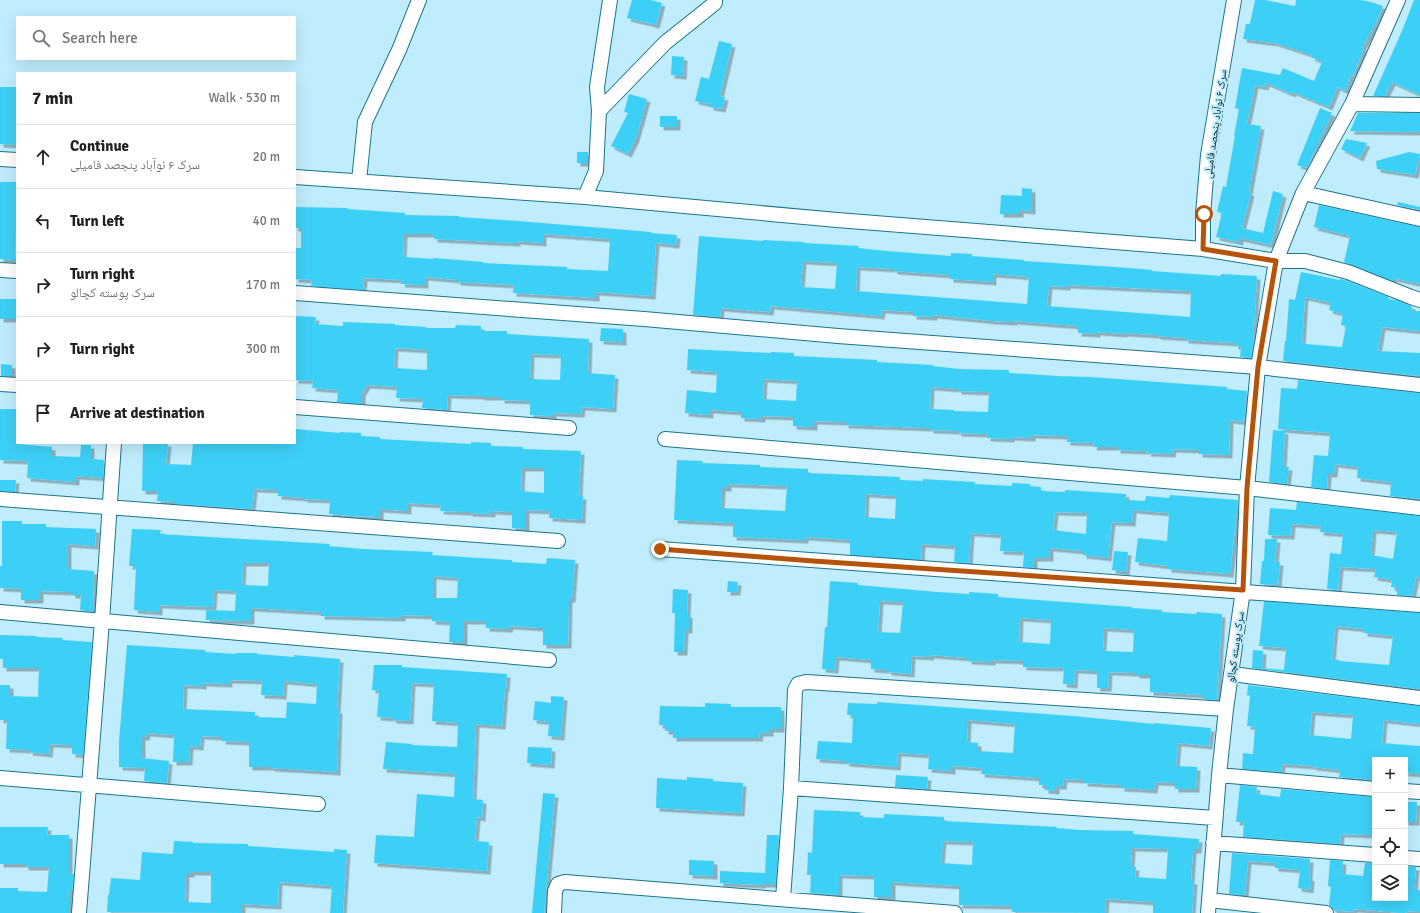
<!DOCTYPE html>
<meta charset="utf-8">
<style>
:root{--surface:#fff;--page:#f6f6f6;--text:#202124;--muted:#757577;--line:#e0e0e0}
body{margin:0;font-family:Signika,"Noto Naskh Arabic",sans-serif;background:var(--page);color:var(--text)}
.controls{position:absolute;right:12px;bottom:12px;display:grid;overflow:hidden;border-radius:0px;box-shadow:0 4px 16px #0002}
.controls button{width:36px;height:36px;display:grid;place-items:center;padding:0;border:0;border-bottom:1px solid var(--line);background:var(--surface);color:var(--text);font:20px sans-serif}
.stop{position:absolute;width:12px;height:12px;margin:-9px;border:3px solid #b45309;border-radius:50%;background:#fff}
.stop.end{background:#b45309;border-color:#fff;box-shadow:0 1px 4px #0008}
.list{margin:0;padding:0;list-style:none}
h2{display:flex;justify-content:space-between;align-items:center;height:52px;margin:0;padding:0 16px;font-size:17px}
h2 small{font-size:13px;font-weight:400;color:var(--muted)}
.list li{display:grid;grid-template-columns:26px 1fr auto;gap:12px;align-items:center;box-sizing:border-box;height:64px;padding:0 16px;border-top:1px solid var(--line)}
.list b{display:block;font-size:15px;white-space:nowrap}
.list p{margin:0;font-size:13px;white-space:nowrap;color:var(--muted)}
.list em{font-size:13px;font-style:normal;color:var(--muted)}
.icon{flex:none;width:22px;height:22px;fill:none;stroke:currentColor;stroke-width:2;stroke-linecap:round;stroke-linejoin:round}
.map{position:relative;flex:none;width:1420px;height:913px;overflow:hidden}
.search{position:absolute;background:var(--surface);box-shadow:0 4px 16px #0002;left:16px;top:16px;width:280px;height:44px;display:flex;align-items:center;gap:10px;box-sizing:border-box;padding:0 14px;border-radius:0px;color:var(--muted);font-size:15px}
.panel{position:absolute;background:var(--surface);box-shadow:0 4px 16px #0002;left:16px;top:72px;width:280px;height:372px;border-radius:0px}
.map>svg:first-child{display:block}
.building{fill:#3ed0f7;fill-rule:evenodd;filter:url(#shadow)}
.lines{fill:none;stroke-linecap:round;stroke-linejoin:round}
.minor-casing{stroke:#1a758d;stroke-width:16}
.minor{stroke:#fff;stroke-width:14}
.route{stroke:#b45309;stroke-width:5}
.labels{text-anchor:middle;stroke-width:4;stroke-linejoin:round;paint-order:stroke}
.street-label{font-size:11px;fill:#01252f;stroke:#bfedfd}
</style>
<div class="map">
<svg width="1420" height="913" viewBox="0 0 1420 913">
<defs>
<filter id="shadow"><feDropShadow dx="3.5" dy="3.5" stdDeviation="0" flood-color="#0004"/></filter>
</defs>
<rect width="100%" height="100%" fill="#bfedfd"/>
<!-- building -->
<path class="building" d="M632,0H651L662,3L656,25L627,18Z
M1255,0H1265L1295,6L1296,0H1360L1371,2L1383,6L1375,26H1374L1362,48H1364L1353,76L1351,75L1345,91L1337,87L1329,107L1293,92L1292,94L1266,83L1265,87L1255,85L1247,124L1261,126L1249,192L1251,193L1242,228L1263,233L1273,191L1283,194L1271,245L1240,238V242L1216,237L1222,213L1217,212L1223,186L1226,187L1235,136H1234L1239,109L1235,108L1242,68L1280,75L1283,68L1314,81L1322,62L1311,57L1312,55L1275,43L1243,39L1246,24H1250Z
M1414,0H1420V96H1419L1420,95L1392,82L1385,96H1373L1402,31Z
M719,41L732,44L720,96L725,97L722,109L710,107V104L695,101L701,77L709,79Z
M672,56L684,57L683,76L671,75Z
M0,87H17V145L0,144Z
M629,94L647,99L636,138L628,154L611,146L628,113L624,112Z
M1320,108L1332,113L1307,168L1297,165Z
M1358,113H1420V132L1350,131Z
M660,116H677V127H660Z
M1346,139L1367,143L1360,158L1341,149Z
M577,152H588V163H577Z
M1409,152L1420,154L1415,175L1377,169L1376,161Z
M0,182H17L15,260L0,259Z
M1022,188L1032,189V211L1020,210V214H1000L1001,195L1022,196Z
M1398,202L1420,207V210L1397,205Z
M1319,205L1420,227V284L1393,278V281L1344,262L1350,236L1314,227Z
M295,207L348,208L347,209L405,213V215L459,216V217L518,221L651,232V233L677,235L676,245L656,243L652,296L596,292V298L513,293L514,285L457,282V280L425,277V285L401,284L402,280L364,278L363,290L311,286L312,280L295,279V248H301V228H295ZM404,234H434V239L517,243V241L543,243V234L610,239L608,271L567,269V267L483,263V262L434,258L433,259L403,257Z
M699,236L763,241V240L804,242V243L859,246L858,248L886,251L951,256V253L972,254V256L1024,260V261L1129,268L1152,270V271L1221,276V274L1257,276L1253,344L1251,358L1240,357L1241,346H1235V343L1185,340V338L1157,336V335L1124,333V334L1097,332V334L1078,333V326L1014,321V322L992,321L934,315V317L913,316V312L882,310L881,316L771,306L770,312L721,308L720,317L693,315ZM803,261L837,263L835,289L801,287ZM857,267L894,269V271L950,275V279L993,282V274L1029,277L1027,304L856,291ZM1067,285L1191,291L1190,317L1047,306L1049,286L1067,287Z
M1301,272L1340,280V279L1345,280L1389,297L1388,299L1396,300L1412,306L1411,311H1420V331L1382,327L1378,351L1420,353V376L1283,361L1285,341H1286L1289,299L1295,300ZM1305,297L1331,303L1329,310L1343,314L1341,325L1346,326L1342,347L1305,344V343H1302Z
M0,299H17V319H0Z
M295,316L316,317L315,324L343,326V322L395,324V325L426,327V328H455L456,325L481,326V331H507V334L589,339L588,373L615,375L613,409L582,407L581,414L553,413V416L530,415V401L501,400V397H481V396L448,395L447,410L422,408L423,399L396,398L397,387L367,385L362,393V404L337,402L338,390L312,388L313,381L295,380ZM395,348L427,350V370L394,368ZM531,354L559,355V356L561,357L560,380L530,379Z
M601,328L623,329V342L600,341Z
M688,349L771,353V352L794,353V356L856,359L877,360V362L933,365V366L959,369L1009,370V373L1058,376L1091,377L1227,387V389L1247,391L1244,422L1230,420L1229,455L1199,454V450L1173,449L1172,454L1147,453L1148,451L1117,450V447H1093L1094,443L1067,442V436L1032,435V438L1011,437V439L987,438V434L958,433V431L930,430V428L845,425V422L814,421V427L793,426V417L762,416V419L741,418V412L710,410V415L685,413L687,390L716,393L717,372L687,370ZM764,379L797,381L796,401L763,399ZM931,387L958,389V391L989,392L988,412L954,411V410L930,409Z
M1,364L12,365V376H1Z
M1298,380L1420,393V499L1390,496L1391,482L1357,478L1358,467L1335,464L1334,474H1328L1327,489L1311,487L1314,455L1328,456L1330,433L1278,429L1281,388L1297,389Z
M0,409H17V444L52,447V456L80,457L81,445H91V459L104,460L103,478L76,476V482L27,478L28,461L0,460Z
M295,429L340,433V432L361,433V436L380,437V439L471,444V442L491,443V446L523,447V449L581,451L579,496H583L582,520L549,518L550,511L526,510V529L512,528V512L492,511V514L469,513V512L440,511L441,505L408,503V511L380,509V517L354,516L329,514L330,500L304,499V498L278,496V490L254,489L252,509L176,504V502L157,501L158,491H142L143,443H168L166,464L191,465L193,443H295ZM522,468H544V493L521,491Z
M1273,430L1285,431L1283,467H1289L1287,484L1269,482Z
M677,460L703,461L702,463L760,465V467L808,469V473L900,477V480L923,481V479L975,482V484L1012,486V483L1030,484V486L1041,487V491L1065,492V490L1126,494V500L1145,501L1146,496L1169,498L1170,495L1238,500L1230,574L1168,569V566L1135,562L1138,538L1167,541L1169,514L1168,513L1133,510L1132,523L1112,522L1108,558L1083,555V551L1050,548V558H1034V568L1023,567L1024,552L1000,551L1001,535L971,533L969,563L954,562L955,546L922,544L921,560L850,555V540L805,537V540L733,537V523L674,520ZM728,484L787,486L785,511L721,508L722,488H728ZM866,494L896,496L895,519L865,517ZM1055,512L1087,513L1086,534L1053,530Z
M0,480H16L15,492L0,491Z
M1297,502L1420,516V578L1416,577L1412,596L1397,595V588L1391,587L1392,580L1374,577L1376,569L1340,567L1338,590L1327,589L1330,553L1341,554L1343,534L1320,532L1321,526L1292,524L1291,536L1268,535L1270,508L1296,510ZM1373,530L1397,532L1393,559L1371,555Z
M2,521H22V524H46V527L96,529L95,546L68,544V569L94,571L93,601H94V612L80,610L81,595H72V592L40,591V600H21V589L0,588V566H2Z
M132,529L161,530L160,534L330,544L329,546L362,549L433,552L432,555L512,560V562L546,564L547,558L575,560L572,599H569L568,645H543V628L510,626L509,629L486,628V621H464V642H449L450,622L432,621V616L402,615V618L321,616V612L251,608V621L206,620V610L235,611L236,591L214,590L213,607L159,605V612L134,610L136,566H129ZM243,563H269L268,586L242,585ZM433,576L458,578L457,598H433Z
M1265,539H1277L1275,562H1280L1278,585L1260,584L1262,561H1264Z
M1114,551L1128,552L1126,572L1112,570Z
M728,581L738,582L737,592H727Z
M830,581L858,583V585L937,592L969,594V592L998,594V597L1132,607V608L1162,610V612L1196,614L1197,612L1222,614L1217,700L1203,699V695L1150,692V675H1136V673L1109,672L1108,688H1097V671L1075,670L1074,685L1063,684L1064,668L1023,667V661L992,660V662L968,661V658L931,655L930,657L912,656L911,674L888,672V670L871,669V660L836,657L835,670L822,669L825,627H827ZM880,601L903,602L900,633L878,632ZM1020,618L1051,620L1050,644L1019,642ZM1104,628L1134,630L1133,652L1104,651L1105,649H1103Z
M673,589L688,590L687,614H689V630H685L684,652H674L675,613H672Z
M1264,601L1420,613V689L1252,668L1253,650L1263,651L1262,668L1284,670L1286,648L1259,646ZM1335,626L1364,629V633L1393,636L1389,665L1339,661L1340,660L1332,659Z
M0,635L36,636V637L63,638L62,640L92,642L83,755L72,754V745L50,744L49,754L29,752L30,750L6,749L7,720H0V685H10V696L38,697L39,668H3V659H0Z
M127,645L205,650V652L236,654V653H257V654L294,657V655L340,659L337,710H339L337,772L271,768V767H249V742L222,741V737L201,736L200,747L190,746L189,762H173L174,735L147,733L146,737H142V758L169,761L167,783L144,781L145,768L119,767V741ZM229,680L262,681L261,695L283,696L284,681L317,684L316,704L287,702L286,718L255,717V712L183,709L184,685L203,686V683L229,684Z
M374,665H402V667L507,674L506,689H505L502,726L476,724L473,799L483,800L482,818L477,817L475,841L489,842L487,871L374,863L376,835L414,837L417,794L454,797L455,774L383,769L386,742L412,744V745L457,747L458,723L432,721L434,684L412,683L410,721L393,720V718L377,717L379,691L372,690Z
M1248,685L1420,706V724L1384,720L1382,743L1420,746V774L1405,773V760H1375V780L1339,777L1340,770L1313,767V766L1282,764L1281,772L1242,769L1243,753L1253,754L1255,727L1247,726L1250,696L1247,695ZM1312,712L1353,715L1351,739L1310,735Z
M551,696L564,697L561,737L548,736L549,722L533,720L535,701L551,703Z
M877,702L1073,716L1154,724V723L1211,728L1209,746L1178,743L1176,766L1197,767L1196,789H1175V783L1155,782L1154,790L1121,788V785L1084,783V780L1064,779L1063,786H1056V791L1045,790V785H1039V778L981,774L982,768L952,766V771L928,769L929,755L898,753L897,767L846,763V761L816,759L818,741L852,743L853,715H847L848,703L877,704ZM968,720L1015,724L1013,753L978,751V743L967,742Z
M705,703L731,704V707H781V729H770V733H760L759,738H673V731H665V725H659L660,706L705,707Z
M528,747L552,748L551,765L527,763Z
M896,775L928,777L927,789L895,787Z
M687,777L713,779V781L743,783L741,813L656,808L657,778L687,780Z
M1240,785L1257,787L1256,794L1280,797L1281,789L1375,797V835L1341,834L1340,844L1243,837L1244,822H1236Z
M543,793L555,794L544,913H532Z
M1405,802H1417L1416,822H1405Z
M814,810L860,812V817L884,818V814L944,817V821L1057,827L1056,828L1080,830L1133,831V834L1199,839L1198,850H1193L1191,881H1194L1192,913H1153V902L1106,899L1105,913L1012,912V906L959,905V886L906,883L892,882V897H874V876L839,875V895L810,893L811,875H807L808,852L812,853ZM943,841L973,842L972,865L941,863ZM1132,848L1168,849L1166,879L1135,877L1136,867H1131Z
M0,827H48L47,835H69V874H74L72,891H69V913H0V888H18V891L47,892L49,867H25V864H0Z
M767,835H779L776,884H762V885L720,883V871L765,873Z
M174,841L193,842V843L248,844V846L334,852V849L347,850L343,913H330L332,886L279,882L278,906L242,904V913L107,912L108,895H109L111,878L140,880L142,852L173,854ZM191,872H211V903L185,902L186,874H191Z
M1232,853L1310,859L1309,877L1311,878L1310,890L1298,888L1300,870L1275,868V863L1248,861L1245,895L1229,894Z
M689,860L714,861V876L689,875Z
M1330,860L1343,861L1342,874L1363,876L1365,863H1375V898H1405V867H1416L1414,889L1420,890V912L1407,911L1406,913H1402L1354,909L1353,912L1334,910L1329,905L1331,887L1328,886Z"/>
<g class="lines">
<!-- minor casing -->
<g class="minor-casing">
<path id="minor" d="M1352,104L1420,105
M599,111L665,43L715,3V0
M0,159L17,160
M295,177L585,197L837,220L1203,249L1276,261H1305L1348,272L1411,297L1420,300
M359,181L365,122L399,50L419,0
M1303,193L1420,219
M585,197L596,171L599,111L597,87L610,0
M1203,249V214L1208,155L1234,0
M0,270L17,271
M295,293L644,319L838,336L1258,367L1420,385
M0,384L17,385
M295,407L569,428
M665,439L1247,488L1420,508
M0,499L558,541
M660,549C913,569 1167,584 1420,605
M0,612L549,660
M1232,674L1420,698
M1219,775L1375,789
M0,778L318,804
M791,788L1215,818
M1405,791L1420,792
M1213,843L1375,855
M1405,858L1420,859
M783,899L791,788L795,690L798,684L806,682L1226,709
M1209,900L1326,913
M79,913L102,621L114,443
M554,913L555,891L558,884L565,882L955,913
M1208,913L1219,775L1226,709L1243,590L1247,488L1258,367L1276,261L1303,193L1352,104L1398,0"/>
</g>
<!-- minor -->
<use href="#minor" class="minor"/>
</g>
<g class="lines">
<!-- route -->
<path class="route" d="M660,549L813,561L1243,590L1247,488L1258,367L1276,261L1203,249L1204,214"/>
</g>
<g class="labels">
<!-- street labels -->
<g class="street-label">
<text transform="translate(1215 124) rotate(-82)" y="4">سرک ۶ نوآباد پنجصد فامیلی</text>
<text transform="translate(1235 647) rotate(-82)" y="4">سرک پوسته کچالو</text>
</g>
</g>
</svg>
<div class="controls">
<button>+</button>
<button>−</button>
<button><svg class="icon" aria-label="locate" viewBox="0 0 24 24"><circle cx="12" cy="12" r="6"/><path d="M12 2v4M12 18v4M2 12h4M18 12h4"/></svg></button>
<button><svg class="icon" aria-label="layers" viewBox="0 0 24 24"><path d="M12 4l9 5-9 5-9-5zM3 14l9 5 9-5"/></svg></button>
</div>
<div class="stop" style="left:1204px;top:214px"></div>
<div class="stop end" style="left:660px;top:549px"></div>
<div class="search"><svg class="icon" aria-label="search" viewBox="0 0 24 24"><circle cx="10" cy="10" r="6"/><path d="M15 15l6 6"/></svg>Search here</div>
<section class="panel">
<h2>7 min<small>Walk · 530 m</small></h2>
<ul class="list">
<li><svg class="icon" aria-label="ahead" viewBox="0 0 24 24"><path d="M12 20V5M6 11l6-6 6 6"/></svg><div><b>Continue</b><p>سرک ۶ نوآباد پنجصد فامیلی</p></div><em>20 m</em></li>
<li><svg class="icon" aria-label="left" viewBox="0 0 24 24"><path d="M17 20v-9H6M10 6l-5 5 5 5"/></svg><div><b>Turn left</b></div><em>40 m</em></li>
<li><svg class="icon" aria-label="right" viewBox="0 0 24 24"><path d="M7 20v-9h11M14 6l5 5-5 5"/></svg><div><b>Turn right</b><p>سرک پوسته کچالو</p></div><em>170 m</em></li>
<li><svg class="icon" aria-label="right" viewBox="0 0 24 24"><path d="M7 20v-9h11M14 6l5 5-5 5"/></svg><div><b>Turn right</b></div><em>300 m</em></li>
<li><svg class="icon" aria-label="arrive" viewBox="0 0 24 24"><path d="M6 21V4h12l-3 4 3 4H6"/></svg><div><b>Arrive at destination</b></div></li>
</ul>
</section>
</div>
